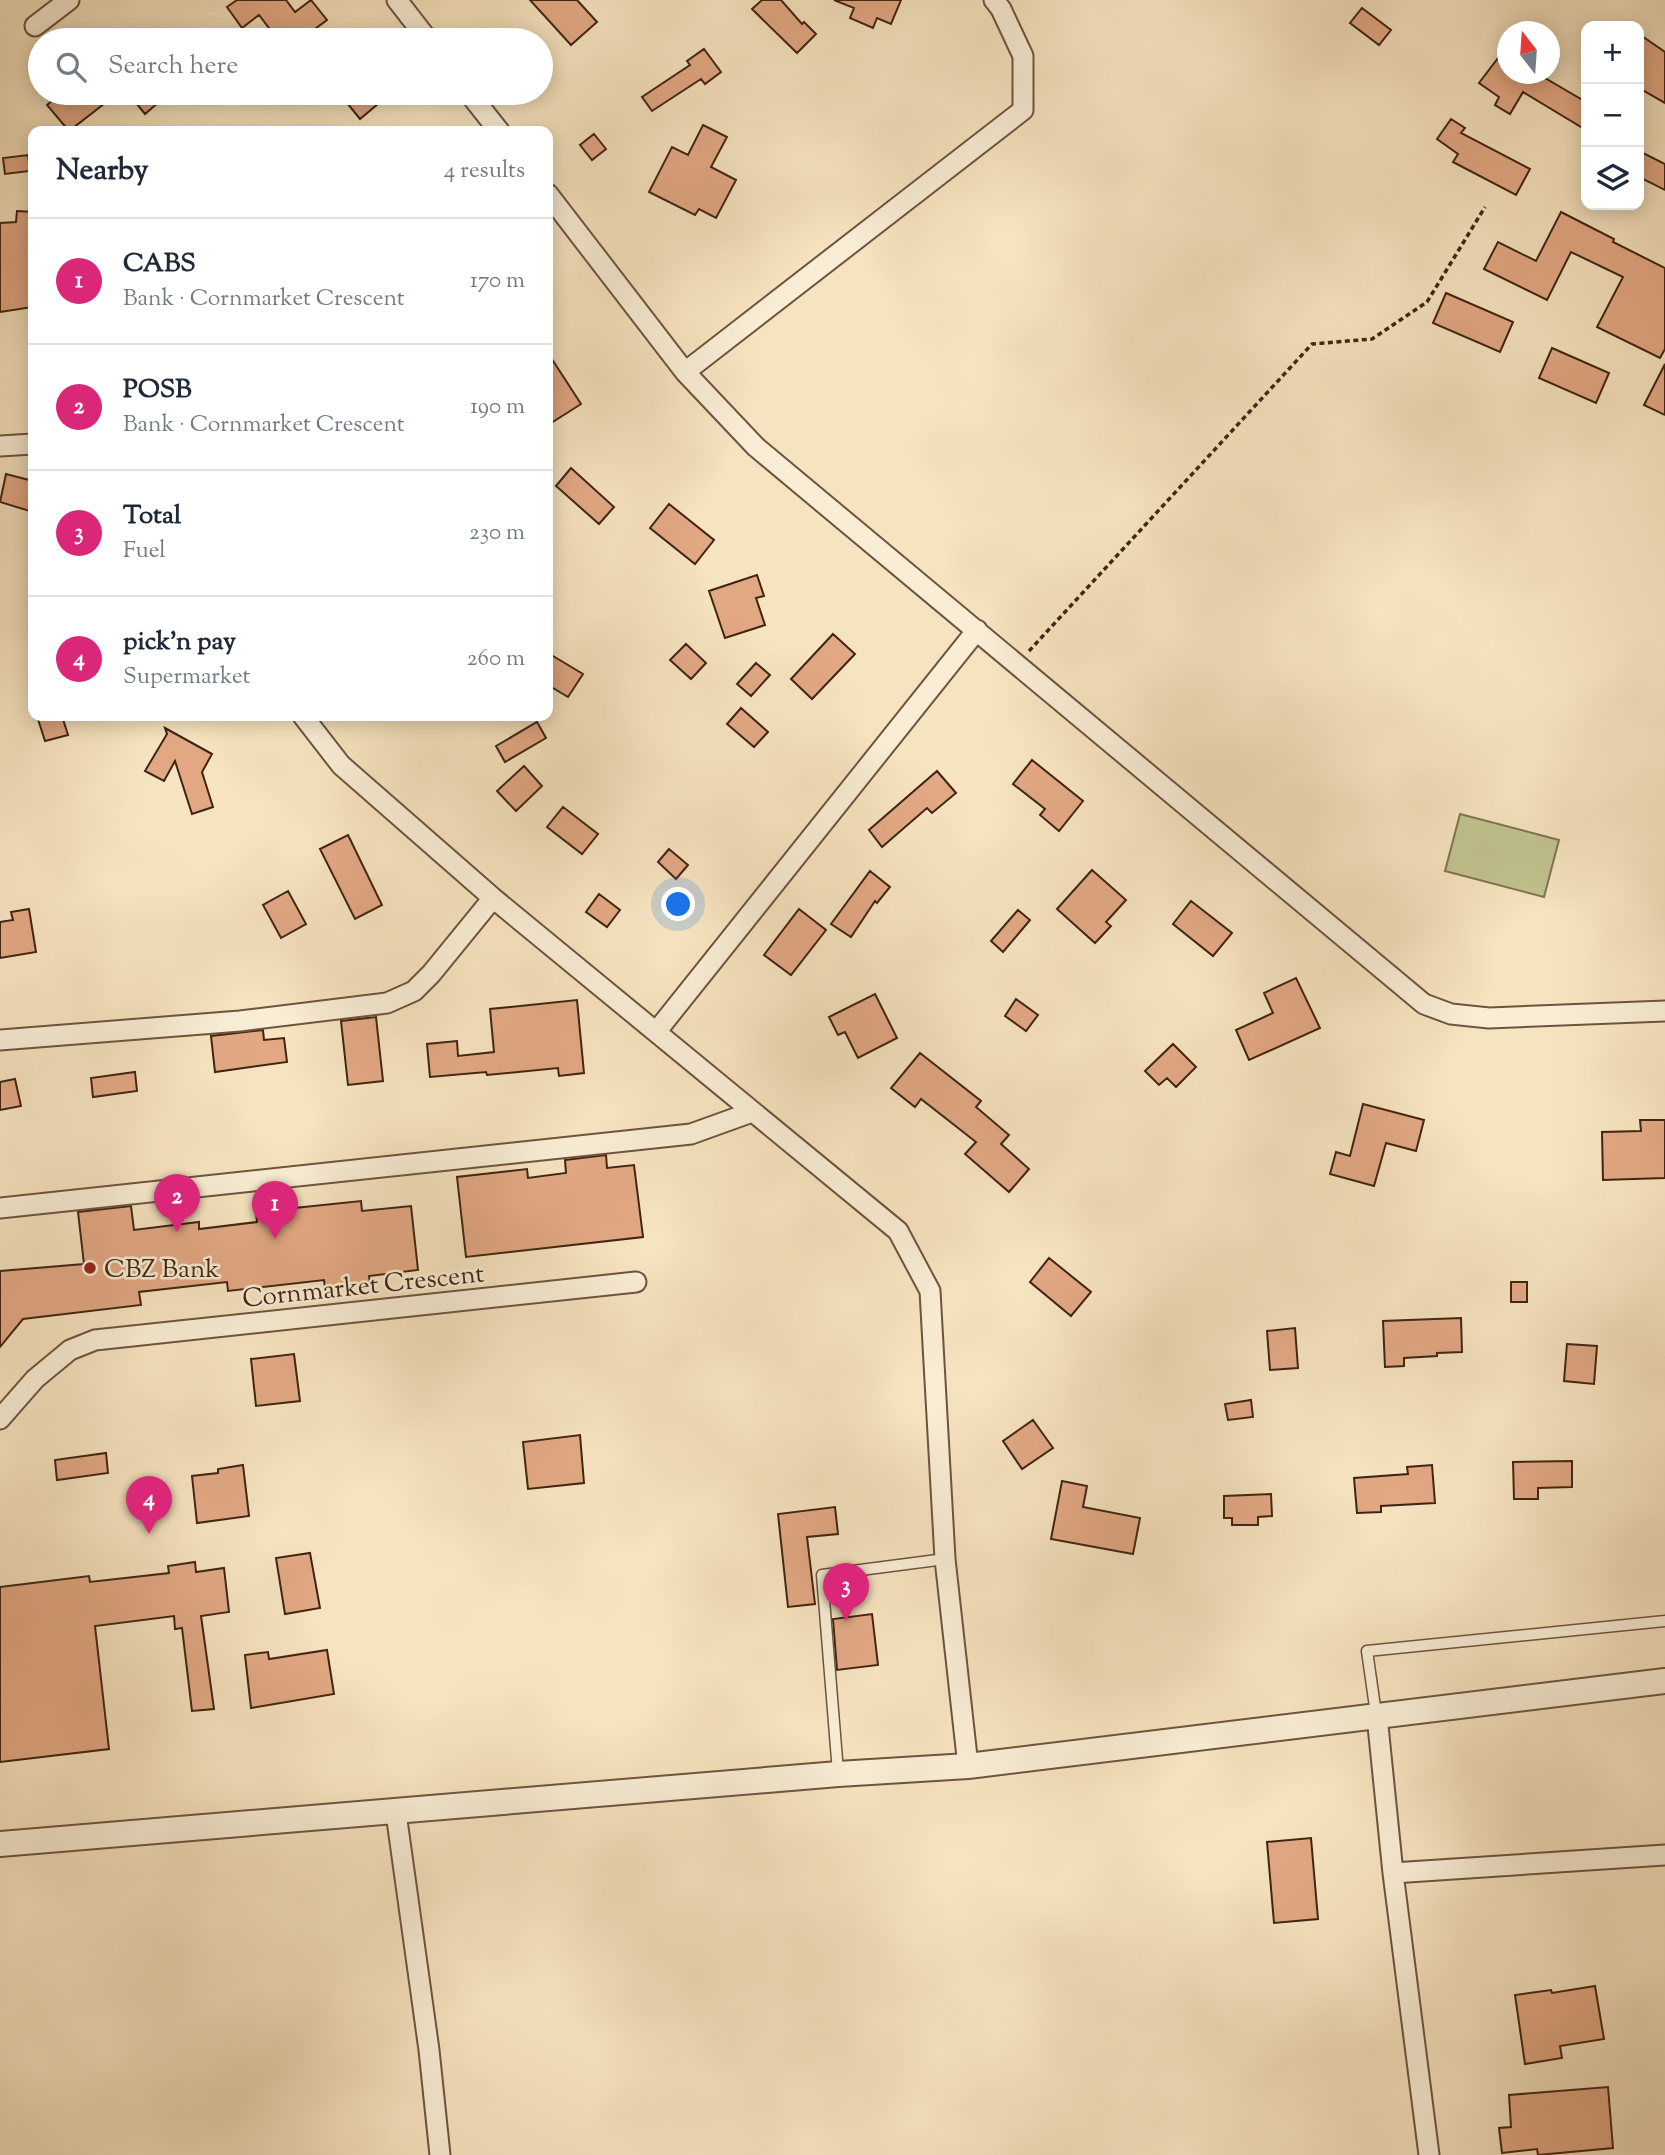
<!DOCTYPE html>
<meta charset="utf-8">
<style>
:root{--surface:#fff;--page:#f6f6f7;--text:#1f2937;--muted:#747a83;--line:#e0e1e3;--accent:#db2777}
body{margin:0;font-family:"Sorts Mill Goudy",serif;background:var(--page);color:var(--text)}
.controls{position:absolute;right:21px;top:21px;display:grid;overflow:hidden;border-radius:14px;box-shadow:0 4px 18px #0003}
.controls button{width:63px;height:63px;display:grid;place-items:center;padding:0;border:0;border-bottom:2px solid var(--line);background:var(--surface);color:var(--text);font:35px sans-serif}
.compass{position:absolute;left:1497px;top:21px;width:63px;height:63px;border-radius:50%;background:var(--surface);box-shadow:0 4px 18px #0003;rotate:343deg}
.you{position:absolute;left:679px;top:905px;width:24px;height:24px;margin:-18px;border:5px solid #fff;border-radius:50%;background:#1a73e8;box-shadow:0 0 0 10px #1a73e833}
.badge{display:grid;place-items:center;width:46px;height:46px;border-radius:50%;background:var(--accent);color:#fff;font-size:23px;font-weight:700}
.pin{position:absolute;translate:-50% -58px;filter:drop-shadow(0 2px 4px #0008)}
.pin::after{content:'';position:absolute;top:37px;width:24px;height:21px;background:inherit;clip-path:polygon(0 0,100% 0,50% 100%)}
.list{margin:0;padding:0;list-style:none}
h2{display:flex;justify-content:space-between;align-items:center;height:91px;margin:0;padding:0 28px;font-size:30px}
h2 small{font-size:23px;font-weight:400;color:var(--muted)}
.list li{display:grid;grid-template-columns:46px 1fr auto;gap:21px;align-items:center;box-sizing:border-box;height:126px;padding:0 28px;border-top:2px solid var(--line)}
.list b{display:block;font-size:26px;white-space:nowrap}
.list p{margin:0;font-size:23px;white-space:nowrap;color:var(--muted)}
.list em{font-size:23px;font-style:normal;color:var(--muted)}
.icon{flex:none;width:38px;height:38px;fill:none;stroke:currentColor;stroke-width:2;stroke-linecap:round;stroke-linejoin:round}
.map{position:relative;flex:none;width:1665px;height:2155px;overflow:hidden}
.search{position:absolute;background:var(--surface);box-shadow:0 4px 18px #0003;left:28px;top:28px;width:525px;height:77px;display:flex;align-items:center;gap:18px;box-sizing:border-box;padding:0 24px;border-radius:38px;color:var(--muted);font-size:26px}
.panel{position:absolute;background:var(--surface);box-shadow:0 4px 18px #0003;left:28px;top:126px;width:525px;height:595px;border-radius:14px}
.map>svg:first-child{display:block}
.green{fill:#c1c38f;stroke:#807451;stroke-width:2}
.building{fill:#e2a884;stroke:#402413;stroke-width:2}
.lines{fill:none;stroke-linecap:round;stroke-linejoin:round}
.service-casing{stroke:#6e543e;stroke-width:13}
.minor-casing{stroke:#6e543e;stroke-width:23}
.tertiary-casing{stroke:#6e543e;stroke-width:28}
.path{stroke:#402413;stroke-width:3.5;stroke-dasharray:5 3.5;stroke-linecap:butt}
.service{stroke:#f9edd5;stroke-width:10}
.minor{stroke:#f9edd5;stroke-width:19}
.tertiary{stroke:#f9edd5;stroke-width:24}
.poi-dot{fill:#8f2418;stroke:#f9edd5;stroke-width:2.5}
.labels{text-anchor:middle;stroke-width:5;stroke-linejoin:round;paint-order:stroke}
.poi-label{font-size:26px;fill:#402413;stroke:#f9edd5;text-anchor:start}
.street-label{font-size:26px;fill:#402413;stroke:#f9edd5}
</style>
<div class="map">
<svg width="1665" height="2155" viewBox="0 0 1665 2155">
<rect width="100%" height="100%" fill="#f6e3bf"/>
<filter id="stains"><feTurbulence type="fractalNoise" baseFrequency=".00286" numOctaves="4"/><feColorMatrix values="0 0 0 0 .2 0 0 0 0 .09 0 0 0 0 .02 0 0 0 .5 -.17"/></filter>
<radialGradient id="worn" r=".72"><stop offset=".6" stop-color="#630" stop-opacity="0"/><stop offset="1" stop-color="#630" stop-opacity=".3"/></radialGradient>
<!-- green -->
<path class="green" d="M1460,814L1559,840L1544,897L1445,871Z"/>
<!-- building -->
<path class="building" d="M237,0H286L295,12L311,0L327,20L300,40H278L259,15L242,28L227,7Z
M530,0H577L597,22L571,45Z
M762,0H781L802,24L804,22L816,34L797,53L752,9Z
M834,0H901L891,24L877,18L873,28L850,18L854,8Z
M1362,8L1391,30L1379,45L1350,23Z
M1639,34L1665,52V103L1639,88Z
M1508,45V74H1538L1586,102V130L1523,92L1510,114L1495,105L1499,97L1479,83Z
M704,49L721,72L705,84L701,79L652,111L642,97L690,65L687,61Z
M62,93H118L69,131L47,105Z
M128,93H151L159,102L145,114Z
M339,93H391L360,119Z
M1451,119L1465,128L1461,133L1530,169L1516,195L1453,162L1458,154L1437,139Z
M703,125L727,137L711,167L736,180L716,218L699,209L695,215L649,192L672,147L688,155Z
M594,134L606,149L592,160L580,145Z
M1639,151L1665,164V190L1639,177Z
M28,155L30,171L5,174L3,158Z
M17,211L33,212V307L0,312V223L16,222Z
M1561,212L1614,239L1613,242L1665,268V349L1660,358L1597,327L1623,277L1571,252L1547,300L1484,269L1498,242L1536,261Z
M1446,293L1513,322L1500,352L1433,323Z
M1552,348L1609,373L1596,403L1539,378Z
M548,353L581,404L548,425Z
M1665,364V415L1644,405Z
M571,468L614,507L599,524L556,486Z
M6,474L33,481V512L0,502Z
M669,504L714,540L695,564L650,528Z
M757,575L764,596L756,598L765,625L725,638L709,591Z
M833,634L855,654L812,699L791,679Z
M686,644L706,663L691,679L670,660Z
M548,653L583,674L568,697L548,685Z
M756,663L770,675L751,696L737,684Z
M741,708L768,732L754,747L727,724Z
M37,716H62L68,735L45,741Z
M537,722L546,738L505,762L496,746Z
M165,728L212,754L202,772L213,807L192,814L175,761L164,781L145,771L167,734Z
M1032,760L1083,801L1059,831L1040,815L1045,809L1013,784Z
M524,766L542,786L516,811L497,791Z
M937,771L956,793L932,813L927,808L882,847L869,830Z
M563,807L598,834L582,854L547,827Z
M348,835L382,905L355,919L320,849Z
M669,849L688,865L676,879L658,862Z
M1092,870L1126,900L1106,922L1111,926L1095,943L1057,909Z
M870,871L890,887L877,903L875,901L851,937L831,924Z
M288,891L306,924L281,938L263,905Z
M599,894L620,910L607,927L586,912Z
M1191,901L1232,933L1213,956L1173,924Z
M29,909L36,952L0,958V922L13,920L11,912Z
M799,909L826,930L791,975L764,955Z
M1018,910L1030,920L1003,952L991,941Z
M1296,978L1320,1028L1249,1060L1236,1030L1273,1013L1264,993Z
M875,994L897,1038L858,1058L845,1032L838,1035L829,1017Z
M1016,999L1038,1015L1026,1031L1005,1016Z
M577,1000L584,1073L559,1076L558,1068L487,1075L486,1072L430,1077L427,1044L457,1041L458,1056L494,1052L490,1009Z
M376,1017L383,1081L348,1085L341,1021Z
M263,1030L264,1040L284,1038L287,1062L215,1072L211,1036Z
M1173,1044L1196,1067L1176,1087L1167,1078L1159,1085L1145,1071Z
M920,1053L981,1101L976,1107L1009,1135L1001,1144L1029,1169L1009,1192L965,1154L976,1142L921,1099L915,1107L891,1088Z
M135,1072L137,1091L93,1097L91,1078Z
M15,1079L21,1106L0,1110V1082Z
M1363,1104L1424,1120L1416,1151L1386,1143L1374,1186L1330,1174L1336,1152L1350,1156Z
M1640,1120H1665V1178L1603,1180L1602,1132L1641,1131Z
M606,1155L607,1168L634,1165L643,1237L466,1257L457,1177L527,1169L528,1178L566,1173L565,1160Z
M361,1201L362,1211L411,1206L418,1270L369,1276L370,1284L325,1289L324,1280L228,1291L227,1282L139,1292L141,1305L23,1319L0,1347V1271L84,1264L78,1212L131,1206L134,1230L199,1222V1229L257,1222L256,1212Z
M1049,1258L1091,1292L1071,1316L1030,1282Z
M1511,1282H1527V1302H1511Z
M1461,1318L1462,1352L1437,1353V1356L1404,1358V1366L1385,1367L1383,1321Z
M1295,1328L1298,1368L1270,1370L1267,1331Z
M1567,1344L1597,1346L1594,1384L1564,1381Z
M294,1354L300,1401L256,1406L251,1359Z
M1251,1400L1253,1417L1228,1420L1225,1404Z
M1033,1420L1053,1448L1022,1469L1003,1441Z
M580,1435L584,1483L528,1489L523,1442Z
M106,1453L108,1473L57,1480L55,1460Z
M1572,1461V1487L1538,1488V1499H1514L1513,1462Z
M243,1465L249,1516L197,1523L192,1476L218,1473V1469Z
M1432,1465L1435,1503L1381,1506V1512L1357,1513L1354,1478L1408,1474L1407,1467Z
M1062,1481L1087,1486L1083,1507L1140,1518L1133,1554L1051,1539Z
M1271,1494L1272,1516L1258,1517V1525H1232V1518H1224V1496Z
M835,1507L838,1534L807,1537L815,1604L788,1607L778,1514Z
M310,1553L320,1608L285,1614L276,1558Z
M195,1562L196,1572L224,1568L229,1612L201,1616L214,1709L192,1711L182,1628L175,1629L174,1616L95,1626L109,1749L0,1762V1587L89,1576L90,1582L169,1573L168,1566Z
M872,1614L878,1665L837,1670L833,1619Z
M327,1650L334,1694L251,1708L245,1655L268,1652L269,1659Z
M1311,1838L1318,1919L1274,1923L1267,1842Z
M1595,1986L1604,2039L1560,2046L1562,2058L1525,2064L1515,1995L1551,1990L1552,1993Z
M1608,2087L1613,2148L1538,2155L1537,2149L1502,2153L1499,2128L1511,2127L1509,2095Z"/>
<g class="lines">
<!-- service casing -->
<g class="service-casing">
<path id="service" d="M1376,1714L1367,1651L1665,1621
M838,1772L822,1575L945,1559"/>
</g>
<!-- minor casing -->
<g class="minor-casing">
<path id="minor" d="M397,0L428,40
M35,26L69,0
M469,93L499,131
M548,194L685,372L756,447L1424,1004L1451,1014L1489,1018L1665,1011
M685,372L1023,110V56L1001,9L994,0
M0,446L33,444
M303,716L341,765L493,898L898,1231L930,1291L945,1559L968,1766
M656,1032L977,630
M0,1040L240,1021L387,1003L414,991L431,974L493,898
M0,1208L691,1134L752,1112
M0,1419L35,1379L70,1350L95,1340L636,1282
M1377,1716L1393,1873L1429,2155
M396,1813L429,2050L440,2155
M1393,1873L1665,1855"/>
</g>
<!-- tertiary casing -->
<g class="tertiary-casing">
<path id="tertiary" d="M0,1844L838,1774L968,1766L1665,1681"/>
</g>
<!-- path -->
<path class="path" d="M1029,651L1312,344L1372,339L1427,302L1485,207"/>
<!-- service -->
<use href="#service" class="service"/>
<!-- minor -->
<use href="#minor" class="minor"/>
<!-- tertiary -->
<use href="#tertiary" class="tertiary"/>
</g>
<!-- markers -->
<circle class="poi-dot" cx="90" cy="1268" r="7"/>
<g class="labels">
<!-- poi labels -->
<g class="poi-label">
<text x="104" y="1277">CBZ Bank</text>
</g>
<!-- street labels -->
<g class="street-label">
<text transform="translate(363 1285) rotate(-6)" y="9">Cornmarket Crescent</text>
</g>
</g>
<rect width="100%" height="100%" filter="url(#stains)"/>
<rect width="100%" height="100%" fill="url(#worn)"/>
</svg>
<div class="controls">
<button>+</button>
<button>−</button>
<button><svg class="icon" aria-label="layers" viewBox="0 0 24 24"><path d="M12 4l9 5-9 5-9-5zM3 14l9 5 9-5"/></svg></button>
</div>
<svg class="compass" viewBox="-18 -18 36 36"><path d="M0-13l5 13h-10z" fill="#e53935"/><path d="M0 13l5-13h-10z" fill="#747a83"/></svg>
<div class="you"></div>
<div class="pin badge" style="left:275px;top:1239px">1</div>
<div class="pin badge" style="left:177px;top:1232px">2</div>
<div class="pin badge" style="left:846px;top:1621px">3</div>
<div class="pin badge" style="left:149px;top:1534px">4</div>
<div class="search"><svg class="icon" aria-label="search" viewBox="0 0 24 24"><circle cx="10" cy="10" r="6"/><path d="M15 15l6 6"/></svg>Search here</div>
<section class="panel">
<h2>Nearby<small>4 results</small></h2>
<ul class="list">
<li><span class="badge">1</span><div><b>CABS</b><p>Bank · Cornmarket Crescent</p></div><em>170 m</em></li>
<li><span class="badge">2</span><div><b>POSB</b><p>Bank · Cornmarket Crescent</p></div><em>190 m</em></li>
<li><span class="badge">3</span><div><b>Total</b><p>Fuel</p></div><em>230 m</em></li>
<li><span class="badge">4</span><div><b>pick'n pay</b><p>Supermarket</p></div><em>260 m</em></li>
</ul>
</section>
</div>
